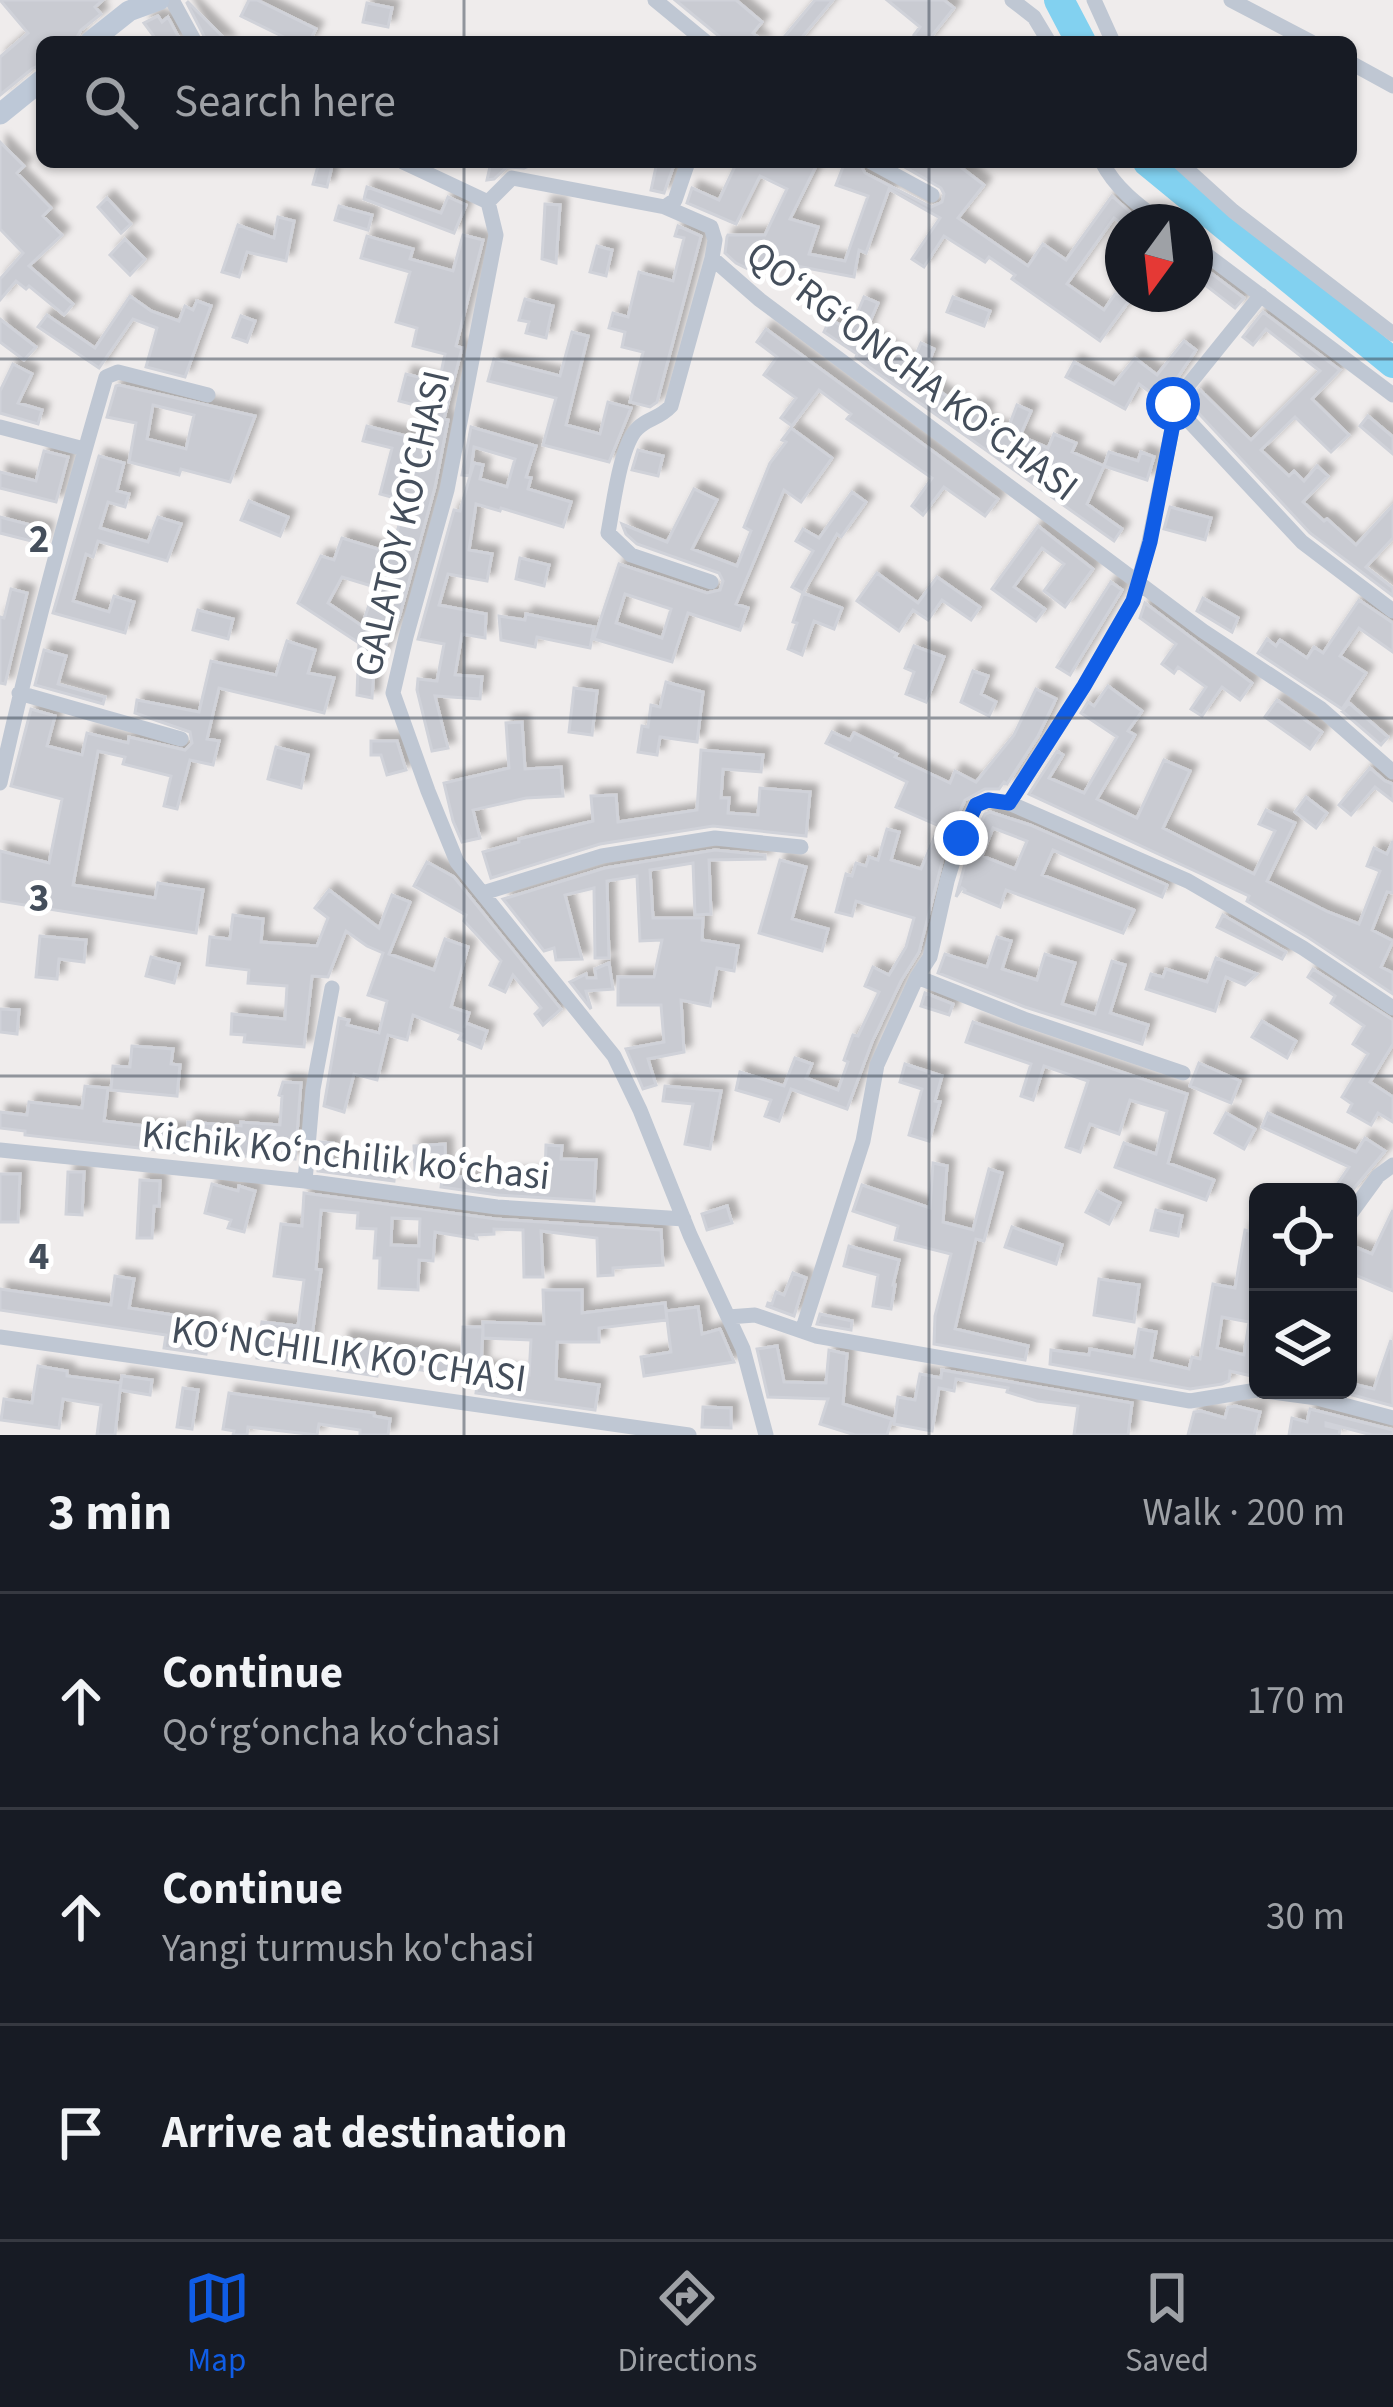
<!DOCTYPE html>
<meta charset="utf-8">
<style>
:root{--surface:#171b24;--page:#20242c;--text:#f1f3f6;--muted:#9ea1a6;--line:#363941;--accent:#105de6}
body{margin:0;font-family:"Source Sans 3",sans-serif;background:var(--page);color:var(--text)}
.controls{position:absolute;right:36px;bottom:36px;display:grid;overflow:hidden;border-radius:18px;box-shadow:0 3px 9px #0004}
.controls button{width:108px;height:108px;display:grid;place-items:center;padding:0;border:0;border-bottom:3px solid var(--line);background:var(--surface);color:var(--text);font:60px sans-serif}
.compass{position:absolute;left:1105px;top:204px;width:108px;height:108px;border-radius:50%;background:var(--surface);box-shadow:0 3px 9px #0004;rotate:195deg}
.stop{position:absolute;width:36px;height:36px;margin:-27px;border:9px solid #105de6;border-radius:50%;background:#fff}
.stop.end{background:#105de6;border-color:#fff;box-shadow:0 3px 12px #0008}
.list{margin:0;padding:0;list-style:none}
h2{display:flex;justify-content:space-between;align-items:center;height:156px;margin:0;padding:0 48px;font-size:51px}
h2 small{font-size:39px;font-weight:400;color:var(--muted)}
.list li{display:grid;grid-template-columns:78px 1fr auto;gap:36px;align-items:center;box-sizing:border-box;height:216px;padding:0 48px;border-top:3px solid var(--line)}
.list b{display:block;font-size:45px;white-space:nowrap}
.list p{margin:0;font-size:39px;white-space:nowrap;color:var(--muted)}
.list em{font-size:39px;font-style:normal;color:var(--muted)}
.icon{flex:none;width:66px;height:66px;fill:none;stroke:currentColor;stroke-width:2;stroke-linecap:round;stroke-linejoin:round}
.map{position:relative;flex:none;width:1393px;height:1435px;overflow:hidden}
.search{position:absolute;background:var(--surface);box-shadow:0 3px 9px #0004;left:36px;right:36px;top:36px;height:132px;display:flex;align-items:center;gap:30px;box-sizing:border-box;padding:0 42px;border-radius:18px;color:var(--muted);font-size:45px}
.sheet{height:804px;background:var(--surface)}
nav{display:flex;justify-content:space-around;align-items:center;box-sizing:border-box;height:168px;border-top:3px solid var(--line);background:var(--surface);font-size:33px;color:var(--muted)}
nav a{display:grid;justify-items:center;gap:6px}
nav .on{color:var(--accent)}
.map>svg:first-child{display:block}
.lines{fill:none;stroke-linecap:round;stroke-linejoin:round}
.river{stroke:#82d1f0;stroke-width:30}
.building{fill:#c9cbd2;stroke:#d0d2d9;stroke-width:3;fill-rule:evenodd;filter:url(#shadow)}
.street{stroke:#bfc7d3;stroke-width:15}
.secondary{stroke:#bdc8d7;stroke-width:21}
.route{stroke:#105de6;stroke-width:15}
.grid{fill:none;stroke:#444e5b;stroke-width:3;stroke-opacity:0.55}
.labels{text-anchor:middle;stroke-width:10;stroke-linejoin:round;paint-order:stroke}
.street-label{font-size:39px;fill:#444e5b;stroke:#fff}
.grid-label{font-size:39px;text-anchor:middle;font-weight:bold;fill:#444e5b;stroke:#fff;stroke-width:10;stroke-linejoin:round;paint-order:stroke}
</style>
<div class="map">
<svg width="1393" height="1435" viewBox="0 0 1393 1435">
<defs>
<filter id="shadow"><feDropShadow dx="7" dy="-7" stdDeviation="3" flood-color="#0004"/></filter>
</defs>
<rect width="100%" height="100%" fill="#efecec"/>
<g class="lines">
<!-- river -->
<path class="river" d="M1059,0L1081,42
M1148,162L1393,363"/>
</g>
<!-- building -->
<path class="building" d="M0,0H103L95,7L101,14L81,30L76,39L72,42H42V65L33,68L0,95V57L28,33Z
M249,0H257L316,29L309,42H294L241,16Z
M675,0H736L762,22L753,33L763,42H726Z
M815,0H833L798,42H780Z
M887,0H944L954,8L927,42H923L914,35L920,27Z
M187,3L188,2L228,42H207Z
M367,3L392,8L388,27L363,22Z
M158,16L162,22L168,17L181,42H158L144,23Z
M0,142L24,166L17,173L51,208L43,216L62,235L29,266L73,304L64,315L29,286L26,289L16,281L0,300V279L23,253L0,229Z
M319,162H333L327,187L313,184Z
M491,162H539L524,168L507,167L494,179L487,180Z
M657,162H675L664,193L651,190Z
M731,162H818L790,219L818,227L809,254L845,261L868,196L836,185L845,162H859L865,173L931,207L942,202L944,194L941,188L896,162H954L984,185L958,218L1028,266L1043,244L1066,260L1112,196L1141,222H1120L1114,218L1067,284L1104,310L1115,294H1134L1100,341L1012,279L1015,275L989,257L985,262L944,236L924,267L912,259L940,218L889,189L866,253L859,250L854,277L770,261L762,276L736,263L725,253L727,237L728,235H765L787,189L760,176L736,224L687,203L692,188L719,200L736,164Z
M367,187L441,213L448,197L466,205L454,233L364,199Z
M107,198L131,224L121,233L98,207Z
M545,204L560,205L556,263L542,259Z
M339,206L372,215L368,230L335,220Z
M278,217L294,221L286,261L247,252L239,277L222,272L238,225L274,238Z
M678,226L701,236L657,402L650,407L630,402L643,352L622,347L625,332L609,328L613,313L628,317L639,272L673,281L684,238L675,236Z
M463,235L483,240L456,346L462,348L444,419L448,420L435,487L399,618L374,669L372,698L357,695L359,643L298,603L321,556L334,560L342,538L391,553L406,501L380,494L392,448L363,441L367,426L422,440L430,409L399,401L406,374L439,382L445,354L413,346L417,328L396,322L410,272L361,258L367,236L413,249L410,259L453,271ZM342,577L375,587L362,626L328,603Z
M125,239L145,259L130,275L110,255Z
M597,246L612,250L606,276L590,272Z
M1195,261L1244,298L1235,308L1195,277Z
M130,296L151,311L179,321L185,306L193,310L197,301L211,306L185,377L146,367L157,328L133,319L99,368L38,327L47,315L95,348Z
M864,297L878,303L865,333L912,364L921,343L934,349L922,379L971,413L975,404L987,410L983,421L1007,431L1017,405L1031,411L1020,436L1048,448L1054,434L1076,443L1072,452L1104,466L1087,504L1122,529L1114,541L869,367L856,357L857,354L824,332L830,319L850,331Z
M953,297L990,311L984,326L947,312Z
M525,299L553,306L546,338L526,333L529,322L519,320Z
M1263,312L1340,370L1312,399L1349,435L1331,452L1295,417L1261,450L1289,476L1294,471L1304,481L1317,466L1328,476L1303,502L1324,521L1327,519L1356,545L1393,505V538L1366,567L1393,588V596L1310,533L1189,403L1200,390L1251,440L1320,371L1266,329L1253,345L1243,337Z
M241,316L255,321L247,342L233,337Z
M0,319L36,347L24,360L0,342Z
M766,329L998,499L985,516L944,487L923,515L912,506L932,478L847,419L851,414L819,390L792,426L781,418L796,398L764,375L777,357L757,342Z
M572,332L588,336L566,425L600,434L608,402L631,408L609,462L543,445L556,398L488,381L494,359L560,376Z
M1184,341L1196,350L1167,393L1164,390L1158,398L1139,384L1125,409L1066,377L1074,362L1114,384L1135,358L1157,375Z
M13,364L32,374L18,403L42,410L38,424L0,413V391Z
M119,385L255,416L230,482L181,469L179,475L129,462L136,423L107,417L116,386ZM153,405L194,415L186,449L147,439Z
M1368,416L1393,437V454L1360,426Z
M471,427L536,446L526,477L531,478L528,489L571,502L563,527L501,508L500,511L476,504L469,550L492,554L487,581L448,574L439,605L486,614L485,638L462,634L455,675L482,677L480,699L435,696L448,748L432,751L417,690L418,679L437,681L444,644L418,639L454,510L460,511L470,476L462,475ZM474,447L515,459L507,487L480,479L483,465L474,463L470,476Z
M791,428L832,458L801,502L784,490L736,604L748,608L740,630L688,613L672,662L594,639L619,564L707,593L720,590L723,581L719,573L637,544L626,534L622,524L667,542L694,489L717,500L692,549L737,566L751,531L744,527L770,463L786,442L782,440ZM625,594L671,609L662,638L616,623Z
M638,450L663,456L658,476L632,470Z
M44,451L68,457L56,502L0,488V472L36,481Z
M1109,452L1138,461L1141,452L1154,457L1147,480L1104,466Z
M99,456L124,463L117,491L129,494L125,507L108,502L100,528L148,542L158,517L181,524L167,561L98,541L93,557L86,554L73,601L109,612L114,596L134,602L125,633L53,613Z
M852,492L866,502L841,537L837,534L803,593L792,587L813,551L796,541L803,529L819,538Z
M249,501L288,517L280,536L241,520Z
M1170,507L1211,518L1205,540L1164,529Z
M0,517L46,529L43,544L0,533Z
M1038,526L1093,569L1065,607L1044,591L1064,564L1042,548L1014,587L1045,609L1036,621L992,589Z
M520,558L549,565L544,586L516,579Z
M877,573L918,603L937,577L980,607L971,620L942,600L928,620L913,610L899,631L857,601Z
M1111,582L1122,590L1070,675L1057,667Z
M11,589L27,593L5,684L0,683V617L4,618Z
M803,593L842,608L834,629L814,621L802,655L788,649L797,623L793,622Z
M1203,598L1238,618L1232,632L1197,611Z
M1359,600L1393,623V652L1359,628L1340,656L1366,673L1342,709L1258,653L1267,639L1276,646L1280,640L1307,658L1314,647L1323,653Z
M1145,603L1252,683L1240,700L1222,687L1202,716L1191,709L1206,687L1178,667L1174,673L1162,664L1176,644L1140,618Z
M198,610L233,619L228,639L193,630Z
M526,614L594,627L590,648L537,637L535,647L501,640L499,616L525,620Z
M287,641L315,650L308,673L334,678L324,713L219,688L207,739L219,741L213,765L190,760L177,809L164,806L171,776L123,764L125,757L98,751L73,885L155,898L158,883L203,890L196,933L0,901V851L49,863L62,799L11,786L31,709L55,716L47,746L82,755L87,733L128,743L129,737L185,750L192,743L190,732L135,713L137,700L199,712L211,661L276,675Z
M914,646L944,657L926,702L906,694L914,672L905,668Z
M44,650L66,656L58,684L105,697L103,704L35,685Z
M973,671L988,676L981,694L996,702L989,716L961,702Z
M666,682L703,692L697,742L660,737L657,755L638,752L642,726L648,727L651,705L660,707Z
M1108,686L1142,711L1128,731L1135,735L1097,799L1137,818L1164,760L1190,771L1163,828L1254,874L1275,831L1259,824L1266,810L1295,823L1267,881L1328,912L1359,924L1380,871L1367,866L1374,848L1387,854L1393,841V893L1387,892L1372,930L1393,941L1381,967L1393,973V994L1309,938L1247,901L1249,896L1029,794L1057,751L1063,755L1049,778L1084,793L1117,737L1081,713L1088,702L1094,706Z
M574,688L597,691L592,735L569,732Z
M1036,689L1056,699L1038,736L1007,784L1004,782L999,789H985L965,800L949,835L919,952L901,981L872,1042L847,1109L791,1089L779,1121L765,1116L771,1100L736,1090L740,1072L784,1086L795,1058L812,1064L806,1078L838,1090L848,1062L844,1060L853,1035L858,1036L879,992L865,986L873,967L889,975L906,947L914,918L856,901L852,916L836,912L846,874L852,876L856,863L866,866L869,857L878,860L887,829L899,832L891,860L921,869L939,826L896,807L907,782L826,743L832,732L850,740L854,733L897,754L895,757L950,783L955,771L976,782L1014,735Z
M1277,700L1322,732L1310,749L1265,717Z
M1349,703L1388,737L1381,745L1342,711Z
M522,722L525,769L561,767L563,796L526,798L473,810L480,838L462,842L453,821L444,783L509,768L506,723Z
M371,741H397L406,770L387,775L381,755H371Z
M276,747L308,755L301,788L268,779Z
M701,750L763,755L761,772L723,769L721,798H729L728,813L758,815L760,788L810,792L806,836L713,826L600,844L491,878L483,852L519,842V839L593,821L591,796L616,795L618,822L697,810Z
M1370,768L1385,781L1393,784V801L1375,787L1351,815L1339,805Z
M1306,797L1327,813L1316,828L1295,812Z
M990,812L1030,825L1167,885L1162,897L1053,850L1042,875L1134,910L1123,933L1006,890L1000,907L964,892L965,890L962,888L956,897L971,842L985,814ZM993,828L1027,841L1015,869L982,856Z
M715,850L765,855V859L709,860L711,914L695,915L693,863L650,870L653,918H703L702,940L738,946L734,971L717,968L710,1006L681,1000L684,1052L648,1059L656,1085L643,1089L626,1049L664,1042L661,1005H618V977H654L662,940L640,941L637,876L607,881L609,958H595L594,888L565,895L582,959L556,960L554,948L544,951L503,899L605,868Z
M780,860L806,867L792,919L828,929L822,951L759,933Z
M427,862L454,877L561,1009L543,1025L535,1014L541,1008L513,975L505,992L490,985L501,961L464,921L466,915L414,886Z
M329,890L379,928L392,895L410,902L389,954L434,970L445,939L468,947L451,1007L469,1013L464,1028L466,1023L487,1031L481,1048L459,1039L462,1034L413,1015L407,1040L388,1035L377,1080L354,1074L344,1112L324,1106L339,1018L349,1020L347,1025L379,1033L387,1001L368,995L383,953L367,946L346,931L328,977L312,976L304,1047L244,1042L245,1035L231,1034L232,1014L285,1019L287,986L248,983L249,970L207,965L210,937L230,939L233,915L263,919L261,942L317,946L328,918L315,908Z
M1223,915L1286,952L1282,959L1217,927Z
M40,936L86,940L84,962L59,959L57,979L36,977Z
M997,937L1011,941L1002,969L1037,980L1045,954L1075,963L1062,1004L1095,1014L1112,961L1125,965L1110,1013L1148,1025L1142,1044L1025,1007L938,973L945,954L987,967Z
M151,957L179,964L174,983L146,976Z
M1216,958L1257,974L1245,985L1226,977L1215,1011L1146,989L1151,974L1163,977L1166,969L1207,982Z
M609,963L613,989L586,991L591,1009L570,982L586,974L587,978H596L595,969Z
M1313,969L1393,1020V1044L1370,1082L1393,1097V1122L1378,1113L1371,1125L1348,1112L1352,1104L1342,1097L1368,1054L1353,1044L1364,1026L1331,1003L1335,996L1308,977Z
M925,993L953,1004L949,1015L921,1006Z
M0,1009L19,1010L17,1034L0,1032Z
M1262,1021L1296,1041L1287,1058L1252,1037Z
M973,1022L1187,1094L1168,1163L1214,1180L1206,1200L1115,1167L1124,1143L1156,1154L1167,1111L1130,1100L1119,1134L1090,1124L1080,1152L1066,1147L1088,1081L1044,1066L1033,1100L1021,1096L1031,1064L966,1042Z
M132,1046L173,1049L171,1064L180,1065L177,1096L111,1090L113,1066L130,1067Z
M1199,1063L1240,1081L1231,1103L1190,1086Z
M905,1064L942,1076L935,1101L940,1102L929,1141L909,1135L922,1089L900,1082Z
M283,1082L301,1083L295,1159L287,1158V1152L278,1150L276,1158L174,1152L25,1135V1131L0,1128V1112L27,1115L29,1102L82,1108L85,1086L108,1088L104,1121L187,1131L188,1122L241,1126V1122L280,1125L282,1096L279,1095Z
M665,1086L721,1091L710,1149L685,1144L693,1104L663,1101Z
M1226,1113L1255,1129L1244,1149L1215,1133Z
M1268,1113L1356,1152L1365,1138L1385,1151L1351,1192H1332L1349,1167L1262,1127Z
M320,1142L333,1143L332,1160L396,1165L394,1181L318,1171Z
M445,1144L446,1169L415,1170L414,1146Z
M546,1145L562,1146L561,1159L596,1160L594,1201L498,1195L441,1187L443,1174L508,1184V1175H545Z
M933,1163L947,1166L943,1222L973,1230L989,1169L1002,1173L984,1241L976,1239L955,1329L1028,1346L1025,1360L934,1344L935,1316L951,1254L895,1240L898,1226L853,1211L862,1185L930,1208Z
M68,1172H84L82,1215L66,1214Z
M0,1174H20L18,1222H0Z
M140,1180L160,1181L159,1206H154L152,1238H137Z
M212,1184L238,1191L239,1186L255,1191L244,1232L228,1228L231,1220L205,1213Z
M1097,1191L1120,1203L1109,1224L1086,1212Z
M304,1193L496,1219L661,1230L663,1265L613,1268V1275L598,1276L597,1238L541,1231L543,1277H524L523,1230L494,1229V1234L476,1235L477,1239L435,1232L433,1261L419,1260L418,1290L379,1288L380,1258H374L376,1229L357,1228L358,1213L321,1210L316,1269L321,1270L310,1351L292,1348L290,1363L257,1358L262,1322L298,1326L304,1280L274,1276L281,1224L302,1226ZM392,1218L420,1219L419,1246L391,1245Z
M727,1206L732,1223L707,1230L702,1214Z
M1156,1210L1182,1216L1178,1236L1151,1230Z
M1393,1210V1291L1348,1272V1244L1372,1254Z
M1012,1227L1062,1245L1056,1264L1005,1247Z
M1245,1230L1258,1233V1270L1254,1291L1258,1292L1256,1377L1230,1371L1229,1381L1222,1384L1190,1389L1050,1364L1051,1350L1089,1355L1090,1349L1134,1357L1139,1329L1156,1332L1151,1360L1189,1369L1192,1357L1200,1359L1213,1284L1235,1288ZM1222,1317L1249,1322L1244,1355L1217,1348Z
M849,1246L899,1260L893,1285H895L891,1309L873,1306L878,1275L844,1266Z
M793,1273L806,1278L794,1316L767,1306L768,1303L772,1304L776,1292L784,1295Z
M115,1276L134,1279L129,1308L211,1321L206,1354L164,1348L166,1335L0,1310V1289L111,1305Z
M1099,1279L1139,1285L1134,1322L1094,1315Z
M543,1290H582V1313L665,1303L667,1320L599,1328V1342H557L556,1379L599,1385L595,1410L476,1393L478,1378L379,1364L377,1376L338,1370L343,1338L462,1356L463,1327H483L481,1367L529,1375L531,1340L483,1338V1322L544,1324Z
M698,1307L702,1334L720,1329L734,1362L644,1376L641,1357L671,1352L666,1311Z
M820,1314L852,1321L851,1330L817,1324Z
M1391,1340L1393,1406L1334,1390H1348V1383L1374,1389Z
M777,1346L784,1382L826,1383L829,1350L847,1354L843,1404L892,1419L887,1435H855L820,1424L828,1399L768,1397L757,1349Z
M38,1366L67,1371V1376L121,1383L120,1389L122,1376L152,1380L150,1395L120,1390L115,1435H97L101,1405L63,1399L59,1428L1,1420L4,1399L32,1403Z
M942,1370L1132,1403L1128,1435H1074L1078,1406L1037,1401L1007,1392L1008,1388L956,1379L954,1391L939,1388L932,1431L894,1424L898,1397L915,1400L920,1374L941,1378Z
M183,1388L198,1390L192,1429L177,1427Z
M229,1393L374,1413V1416L390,1419L388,1435H360V1430L319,1424L317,1435L248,1427L247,1435H233L234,1431L223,1429Z
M1236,1406L1260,1412L1254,1435H1188L1194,1412L1201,1411L1225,1418L1228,1407Z
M703,1407L731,1408V1428L702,1427Z
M1310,1409L1393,1430V1435H1372L1326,1423V1426L1340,1429L1339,1435H1289L1292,1418L1307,1422Z"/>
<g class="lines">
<!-- street -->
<path class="street" d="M172,0L195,42
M655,0L706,42
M1012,0L1034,17L1049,42
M1094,0L1113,42
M1231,0L1311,42
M1351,63L1393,86
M403,162L488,202L496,235L447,490L406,637L393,693L428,791L457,862L614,1056L640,1110L690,1235L743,1349L766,1435
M871,162L932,195
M1102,162C1115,188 1138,205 1161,222
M1179,162L1233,211L1393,334
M488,202L512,178L665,207L675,200L688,162
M665,207L711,227L715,240L712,258L760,300L1203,631L1320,708L1393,772
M1195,246L1393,395
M1261,295L1173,404L1302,542L1393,611
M0,427L84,449
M711,582L631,555L608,533C613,508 620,444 638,428C648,418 659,419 671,406L712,258
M19,693L181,739
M0,783C30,646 67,511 106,377L118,372L208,395
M1009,803L1084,686L1133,601L1149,542L1172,429L1173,404
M483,893L602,856L715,838L801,847
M917,977L1024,1019L1183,1073
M0,1150L305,1181L497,1207L684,1219
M305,1181L313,1089L332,988
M1348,1217L1378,1176L1393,1165
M728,1317L755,1315L816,1336L1190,1401L1257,1390L1317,1398L1393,1418
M802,1331L863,1141L877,1065L917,977L930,957L947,881L960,838L976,805L989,800L1009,803L1188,881L1303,948L1393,1008
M0,1337L689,1435"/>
<!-- secondary -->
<path class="secondary" d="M90,42L129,11L159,0
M0,114L42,80"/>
</g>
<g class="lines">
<!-- route -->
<path class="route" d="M961,838L976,805L988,800L1009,803L1084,686L1133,601L1150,542L1172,429L1173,404"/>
</g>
<!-- grid -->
<path class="grid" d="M464,0V42M929,0V42M464,162V1435M929,162V1435M0,359H1393M0,718H1393M0,1076H1393"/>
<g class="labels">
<!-- street labels -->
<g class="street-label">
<text transform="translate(913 370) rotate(37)" y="14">QO‘RG‘ONCHA KO‘CHASI</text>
<text transform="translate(401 523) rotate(-77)" y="14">GALATOY KO'CHASI</text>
<text transform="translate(346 1154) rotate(6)" y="14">Kichik Koʻnchilik koʻchasi</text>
<text transform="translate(349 1353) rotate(8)" y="14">KO‘NCHILIK KO'CHASI</text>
</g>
</g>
<g class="grid-label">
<text x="39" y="552">2</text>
<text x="39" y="911">3</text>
<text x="39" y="1269">4</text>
</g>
</svg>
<div class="controls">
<button><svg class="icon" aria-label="locate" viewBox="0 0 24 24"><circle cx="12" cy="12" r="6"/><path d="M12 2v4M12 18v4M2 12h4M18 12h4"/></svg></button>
<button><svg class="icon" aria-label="layers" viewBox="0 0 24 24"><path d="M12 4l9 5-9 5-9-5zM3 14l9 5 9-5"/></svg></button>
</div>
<svg class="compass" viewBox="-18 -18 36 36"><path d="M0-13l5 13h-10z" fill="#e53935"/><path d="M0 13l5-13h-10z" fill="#9ea1a6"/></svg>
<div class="stop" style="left:1173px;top:404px"></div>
<div class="stop end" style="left:961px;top:838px"></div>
<div class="search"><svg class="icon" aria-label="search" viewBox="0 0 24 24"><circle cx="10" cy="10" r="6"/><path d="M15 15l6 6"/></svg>Search here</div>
</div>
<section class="sheet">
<h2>3 min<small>Walk · 200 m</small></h2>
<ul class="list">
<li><svg class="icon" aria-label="ahead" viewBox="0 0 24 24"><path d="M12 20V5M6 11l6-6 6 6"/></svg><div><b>Continue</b><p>Qo‘rg‘oncha ko‘chasi</p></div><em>170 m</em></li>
<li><svg class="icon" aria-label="ahead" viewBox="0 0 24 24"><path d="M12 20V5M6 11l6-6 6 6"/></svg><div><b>Continue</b><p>Yangi turmush ko'chasi</p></div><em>30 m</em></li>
<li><svg class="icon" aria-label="arrive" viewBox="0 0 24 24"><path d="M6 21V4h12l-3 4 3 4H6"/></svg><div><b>Arrive at destination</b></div></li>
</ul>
</section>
<nav>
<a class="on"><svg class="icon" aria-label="map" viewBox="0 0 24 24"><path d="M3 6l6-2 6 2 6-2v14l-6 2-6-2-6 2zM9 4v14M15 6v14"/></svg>Map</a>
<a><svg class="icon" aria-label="directions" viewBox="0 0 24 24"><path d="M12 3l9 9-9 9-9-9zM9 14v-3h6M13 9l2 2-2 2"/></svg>Directions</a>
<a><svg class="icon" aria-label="saved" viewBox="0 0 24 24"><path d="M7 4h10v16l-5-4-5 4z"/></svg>Saved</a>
</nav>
